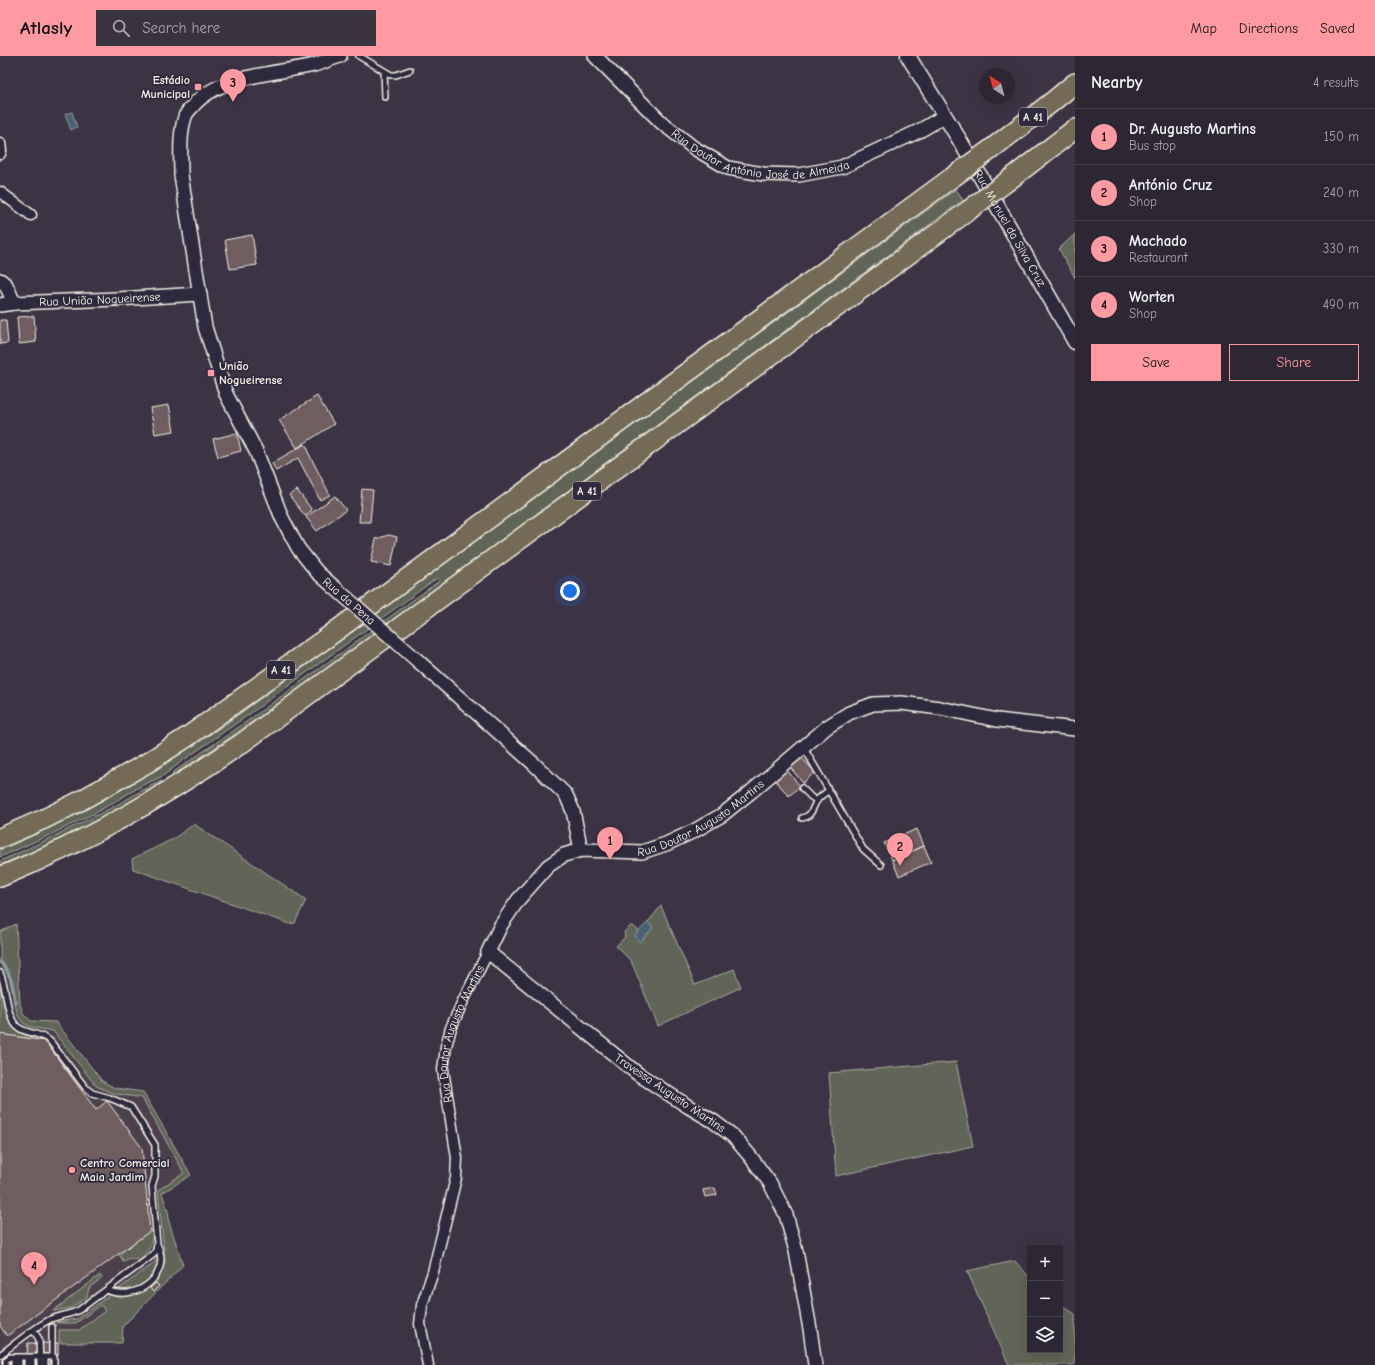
<!DOCTYPE html>
<meta charset="utf-8">
<style>
:root{--surface:#2d2733;--page:#39333f;--text:#f1f3f6;--muted:#a7a5ac;--line:#48444e;--accent:#ff9aa2}
body{margin:0;font-family:"Comic Neue",sans-serif;background:var(--page);color:var(--text)}
.controls{position:absolute;right:12px;bottom:12px;display:grid;overflow:hidden;border-radius:0px;box-shadow:0 4px 16px #0002}
.controls button{width:36px;height:36px;display:grid;place-items:center;padding:0;border:0;border-bottom:1px solid var(--line);background:var(--surface);color:var(--text);font:20px sans-serif}
.compass{position:absolute;left:979px;top:12px;width:36px;height:36px;border-radius:50%;background:var(--surface);box-shadow:0 4px 16px #0002;rotate:324deg}
.you{position:absolute;left:570px;top:535px;width:14px;height:14px;margin:-10px;border:3px solid #fff;border-radius:50%;background:#1a73e8;box-shadow:0 0 0 6px #1a73e833}
.badge{display:grid;place-items:center;width:26px;height:26px;border-radius:50%;background:var(--accent);color:#111;font-size:13px;font-weight:700}
.pin{position:absolute;translate:-50% -33px;filter:drop-shadow(0 1px 2px #0008)}
.pin::after{content:'';position:absolute;top:21px;width:14px;height:12px;background:inherit;clip-path:polygon(0 0,100% 0,50% 100%)}
.list{margin:0;padding:0;list-style:none}
h2{display:flex;justify-content:space-between;align-items:center;height:52px;margin:0;padding:0 16px;font-size:17px}
h2 small{font-size:13px;font-weight:400;color:var(--muted)}
.list li{display:grid;grid-template-columns:26px 1fr auto;gap:12px;align-items:center;box-sizing:border-box;height:56px;padding:0 16px;border-top:1px solid var(--line)}
.list b{display:block;font-size:15px;white-space:nowrap}
.list p{margin:0;font-size:13px;white-space:nowrap;color:var(--muted)}
.list em{font-size:13px;font-style:normal;color:var(--muted)}
.actions{display:flex;gap:8px;padding:12px 16px}
.actions a{flex:1;padding:9px 0;border:1px solid var(--accent);border-radius:0px;text-align:center;font-size:14px;color:var(--accent)}
.actions .main{background:var(--accent);color:#111}
.icon{flex:none;width:22px;height:22px;fill:none;stroke:currentColor;stroke-width:2;stroke-linecap:round;stroke-linejoin:round}
.map{position:relative;flex:none;width:1075px;height:1309px;overflow:hidden}
header{display:flex;align-items:center;gap:24px;box-sizing:border-box;height:56px;padding:0 20px;background:var(--accent);color:#111}
header strong{font-size:19px}
nav{display:flex;gap:22px;margin-inline-start:auto;font-size:14px}
.search{width:280px;height:36px;background:var(--page);display:flex;align-items:center;gap:10px;box-sizing:border-box;padding:0 14px;border-radius:0px;color:var(--muted);font-size:15px}
main{display:flex}
aside{flex:1;background:var(--surface)}
.map>svg:first-child{display:block}
.built{fill:#4c404c}
.green{fill:#606558;stroke:#aaaba0}
.water{fill:#496272;stroke:#8d9ba1}
.lines{fill:none;stroke-linecap:round;stroke-linejoin:round}
.stream{stroke:#8d9ba1;stroke-width:3.5}
.building{fill:#705d5e;stroke:#f4f1e8}
.service-casing{stroke:#f4f1e8;stroke-width:8}
.minor-casing{stroke:#f4f1e8;stroke-width:13}
.tertiary-casing{stroke:#f4f1e8;stroke-width:16}
.secondary-casing{stroke:#f4f1e8;stroke-width:17}
.motorway-casing{stroke:#f4f1e8;stroke-width:22}
.service{stroke:#2f2a3d;stroke-width:5}
.minor{stroke:#2f2a3d;stroke-width:10}
.tertiary{stroke:#2f2a3d;stroke-width:13}
.secondary{stroke:#2f2a3d;stroke-width:14}
.motorway{stroke:#746b55;stroke-width:19}
.tertiary-bridge-casing{stroke:#f4f1e8;stroke-width:16;stroke-linecap:butt}
.motorway-bridge-casing{stroke:#f4f1e8;stroke-width:22;stroke-linecap:butt}
.tertiary-bridge{stroke:#2f2a3d;stroke-width:13}
.motorway-bridge{stroke:#746b55;stroke-width:19}
.poi-dot{fill:#ff9aa2;stroke:#2f2a3d;stroke-width:1.5}
.labels{text-anchor:middle;stroke-width:3.5;stroke-linejoin:round;paint-order:stroke}
.shield{fill:#2f2a3d;stroke:#b9b5b5;stroke-width:1}
.shield-label{font-size:11px;font-weight:bold;fill:#f4f1e8}
.poi-label{font-size:12px;font-weight:bold;fill:#f4f1e8;stroke:#2f2a3d;text-anchor:start}
.street-label{font-size:12px;fill:#f4f1e8;stroke:#2f2a3d}
</style>
<header>
<strong>Atlasly</strong>
<div class="search"><svg class="icon" aria-label="search" viewBox="0 0 24 24"><circle cx="10" cy="10" r="6"/><path d="M15 15l6 6"/></svg>Search here</div>
<nav><a>Map</a><a>Directions</a><a>Saved</a></nav>
</header>
<main>
<div class="map">
<svg width="1075" height="1309" viewBox="0 0 1075 1309">
<rect width="100%" height="100%" fill="#3c3444"/>
<filter id="ink" filterUnits="userSpaceOnUse"><feTurbulence type="fractalNoise" baseFrequency=".025" numOctaves="2"/><feDisplacementMap in="SourceGraphic" scale="8" xChannelSelector="R" yChannelSelector="G"/><feConvolveMatrix kernelMatrix="1 2 1 2 8 2 1 2 1" color-interpolation-filters="sRGB"/></filter>
<g filter="url(#ink)">
<!-- built -->
<path class="built" d="M16,868L20,948L23,957L31,965L56,966L102,1025L115,1032L143,1036L191,1119L162,1137L169,1159L168,1163L183,1209L123,1270L122,1287H59V1309H0V876Z"/>
<!-- green -->
<path class="green" d="M956,133L963,144L300,632L216,691L173,719L172,717L246,666L439,525L437,522L251,657L181,706L163,720L143,729L97,756L52,778L0,801V794C80,761 155,716 227,667Z
M1075,178V222L1059,193Z
M161,725L162,726C112,760 56,786 0,809V805C37,789 73,771 109,753C126,744 143,733 161,725Z
M194,768L306,844L295,867L290,868L133,813L132,803L173,783Z
M661,850L695,929L734,913L741,931L658,970L631,905L616,890L625,881L624,876L632,869L639,875L634,880L640,886L653,872L648,866Z
M16,868L20,948L23,957L31,965L56,966L102,1025L115,1032L143,1036L191,1119L162,1137L169,1159L168,1163L183,1209L123,1270L122,1287H59V1274H79L105,1255L101,1249L76,1267H57L56,1266L77,1263L110,1239C133,1245 161,1230 165,1205L158,1134L184,1117L142,1042L112,1037L96,1030L53,975C44,973 34,973 25,968C13,962 15,934 11,922C9,915 4,911 0,906V876Z
M0,931C4,948 5,972 24,979C31,981 39,980 45,985L0,978Z
M956,1006L973,1090L836,1120L829,1017Z
M150,1175H152C153,1189 149,1196 138,1204L129,1202L124,1206L119,1198Z
M159,1199C158,1225 139,1234 116,1235L153,1208Z
M1015,1205L1030,1222V1294H1060V1248L1075,1258V1308L1072,1309H1009L967,1215Z
M100,1219L102,1222L89,1232L87,1241L71,1252L53,1255Z"/>
<!-- water -->
<path class="water" d="M72,56L77,71L71,74L65,58Z
M648,866L653,872L640,886L634,880Z"/>
<g class="lines">
<!-- stream -->
<path class="stream" d="M0,906C12,918 13,931 15,947"/>
</g>
<!-- building -->
<path class="building" d="M252,179L257,209L230,213L225,184Z
M34,260L36,286L19,288L17,261Z
M0,264H6L8,287L0,288Z
M317,340L334,368L297,392L279,364Z
M169,349L174,375L155,378L150,352Z
M237,377L241,395L218,401L213,383Z
M305,388L309,395L308,396L330,439L320,444L298,402L276,415L272,407Z
M362,433L373,434L370,466H359Z
M297,434L312,454L305,460L289,439Z
M335,440L346,454L317,475L306,461Z
M389,479L397,481L391,510L371,506L376,483Z
M800,700L815,716L803,727L789,710Z
M786,713L800,730L789,740L774,723Z
M917,773L924,790L892,804L884,787Z
M924,790L931,806L899,820L892,804Z
M0,978L45,985L96,1054L107,1045L142,1092L150,1175L7,1280L0,1270Z
M715,1132L717,1139L705,1141L703,1134Z
M156,1227L159,1230L153,1236L150,1232Z
M28,1287H58V1299H27Z
M3,1302L57,1303V1309H3Z"/>
<g class="lines">
<!-- service casing -->
<g class="service-casing">
<path id="service" d="M359,0L391,19H396L410,14
M384,15L385,41
M804,692L863,793L881,809
M802,732L811,741L817,745
M802,762C812,760 812,753 816,746C819,741 824,738 828,735
M0,917C8,933 5,962 19,972C29,978 41,977 50,985L85,1031L92,1037L110,1042L131,1051L155,1089V1120L152,1130L157,1188L156,1194L153,1199L79,1254C70,1259 59,1259 49,1264C32,1273 16,1287 0,1299
M107,1234C136,1247 173,1219 157,1188
M52,1271V1301H54V1309
M33,1274L39,1283L40,1309
M6,1309V1304L10,1301H52
M14,1309V1301
M19,1309V1301
M27,1309V1301
M32,1309V1301
M45,1309V1301"/>
</g>
<!-- minor casing -->
<g class="minor-casing">
<g id="minor">
<path d="M0,87L1,95L0,98"/>
<path d="M0,136L31,159"/>
<path id="s1" d="M428,1309L420,1268L422,1249L433,1216L456,1122L457,1102L443,1014L446,990L451,972L462,947L488,896"/>
</g>
</g>
<!-- tertiary casing -->
<g class="tertiary-casing">
<g id="tertiary">
<path id="s2" d="M595,0L662,67L694,92L728,112L763,118L799,119L842,111L919,75L945,60"/>
<path d="M0,224L6,229L14,247"/>
<path id="s3" d="M0,249L14,247L117,243L200,238"/>
<path d="M334,531L317,516L298,492L282,462L256,395L226,338L205,271L181,119C181,100 179,79 185,61C186,57 189,54 192,51C217,19 276,18 314,9C323,6 331,3 340,0"/>
<path d="M418,605L534,708L566,739L573,755L581,794"/>
<path id="s4" d="M815,1309L810,1273L796,1195L786,1159L770,1127L750,1100L733,1080L713,1065L689,1051L638,1018L488,896L501,869L518,844L548,810L564,799L581,794L642,796L666,788L694,775L722,759L752,735L827,671L849,657L873,648L901,647L940,652L997,664L1075,673"/>
</g>
</g>
<!-- secondary casing -->
<g class="secondary-casing">
<g id="secondary">
<path id="s5" d="M908,0L959,83L1075,286"/>
</g>
</g>
<!-- motorway casing -->
<g class="motorway-casing">
<path id="motorway" d="M990,94L1052,46L1075,27
M1009,124L1075,73
M0,782L44,763L78,746L147,707L190,679L329,580L950,123
M0,821C88,785 163,741 242,687L969,154"/>
</g>
<!-- service -->
<use href="#service" class="service"/>
<!-- minor -->
<use href="#minor" class="minor"/>
<!-- tertiary -->
<use href="#tertiary" class="tertiary"/>
<!-- secondary -->
<use href="#secondary" class="secondary"/>
<!-- motorway -->
<use href="#motorway" class="motorway"/>
<!-- tertiary-bridge casing -->
<g class="tertiary-bridge-casing">
<path id="tertiary-bridge" d="M334,531L418,605"/>
</g>
<!-- motorway-bridge casing -->
<g class="motorway-bridge-casing">
<path id="motorway-bridge" d="M950,123L990,94
M969,154L1009,124"/>
</g>
<!-- tertiary-bridge -->
<use href="#tertiary-bridge" class="tertiary-bridge"/>
<!-- motorway-bridge -->
<use href="#motorway-bridge" class="motorway-bridge"/>
</g>
</g>
<!-- markers -->
<g class="poi-dot">
<rect x="194" y="27" width="8" height="8" rx="2"/>
<rect x="207" y="313" width="8" height="8" rx="2"/>
<circle cx="72" cy="1114" r="4"/>
</g>
<g class="labels">
<!-- shield labels -->
<g class="shield">
<rect x="1019" y="52" width="28" height="18" rx="3"/>
<rect x="573" y="426" width="28" height="18" rx="3"/>
<rect x="267" y="605" width="28" height="18" rx="3"/>
</g>
<g class="shield-label">
<text x="1033" y="65">A 41</text>
<text x="587" y="439">A 41</text>
<text x="281" y="618">A 41</text>
</g>
<!-- poi labels -->
<g class="poi-label">
<text x="190" y="28" text-anchor="end">Estádio<tspan x="190" dy="14">Municipal</tspan></text>
<text x="219" y="314">União<tspan x="219" dy="14">Nogueirense</tspan></text>
<text x="80" y="1111">Centro Comercial<tspan x="80" dy="14">Maia Jardim</tspan></text>
</g>
<!-- street labels -->
<g class="street-label">
<text dy="4" stroke="none"><textPath href="#s2" startOffset="203">Rua Doutor António José de Almeida</textPath></text>
<text dy="4" stroke="none"><textPath href="#s5" startOffset="200">Rua Manuel da Silva Cruz</textPath></text>
<text dy="4" stroke="none"><textPath href="#s3" startOffset="100">Rua União Nogueirense</textPath></text>
<text transform="translate(349 545) rotate(41)" y="4">Rua da Pena</text>
<text dy="4" stroke="none"><textPath href="#s4" startOffset="827">Rua Doutor Augusto Martins</textPath></text>
<text dy="4" stroke="none"><textPath href="#s1" startOffset="341">Rua Doutor Augusto Martins</textPath></text>
<text transform="translate(670 1037) rotate(34)" y="4">Travessa Augusto Martins</text>
</g>
</g>
</svg>
<div class="controls">
<button>+</button>
<button>−</button>
<button><svg class="icon" aria-label="layers" viewBox="0 0 24 24"><path d="M12 4l9 5-9 5-9-5zM3 14l9 5 9-5"/></svg></button>
</div>
<svg class="compass" viewBox="-18 -18 36 36"><path d="M0-13l5 13h-10z" fill="#e53935"/><path d="M0 13l5-13h-10z" fill="#a7a5ac"/></svg>
<div class="you"></div>
<div class="pin badge" style="left:610px;top:804px">1</div>
<div class="pin badge" style="left:900px;top:810px">2</div>
<div class="pin badge" style="left:233px;top:46px">3</div>
<div class="pin badge" style="left:34px;top:1229px">4</div>
</div>
<aside>
<h2>Nearby<small>4 results</small></h2>
<ul class="list">
<li><span class="badge">1</span><div><b>Dr. Augusto Martins</b><p>Bus stop</p></div><em>150 m</em></li>
<li><span class="badge">2</span><div><b>António Cruz</b><p>Shop</p></div><em>240 m</em></li>
<li><span class="badge">3</span><div><b>Machado</b><p>Restaurant</p></div><em>330 m</em></li>
<li><span class="badge">4</span><div><b>Worten</b><p>Shop</p></div><em>490 m</em></li>
</ul>
<div class="actions"><a class="main">Save</a><a>Share</a></div>
</aside>
</main>
